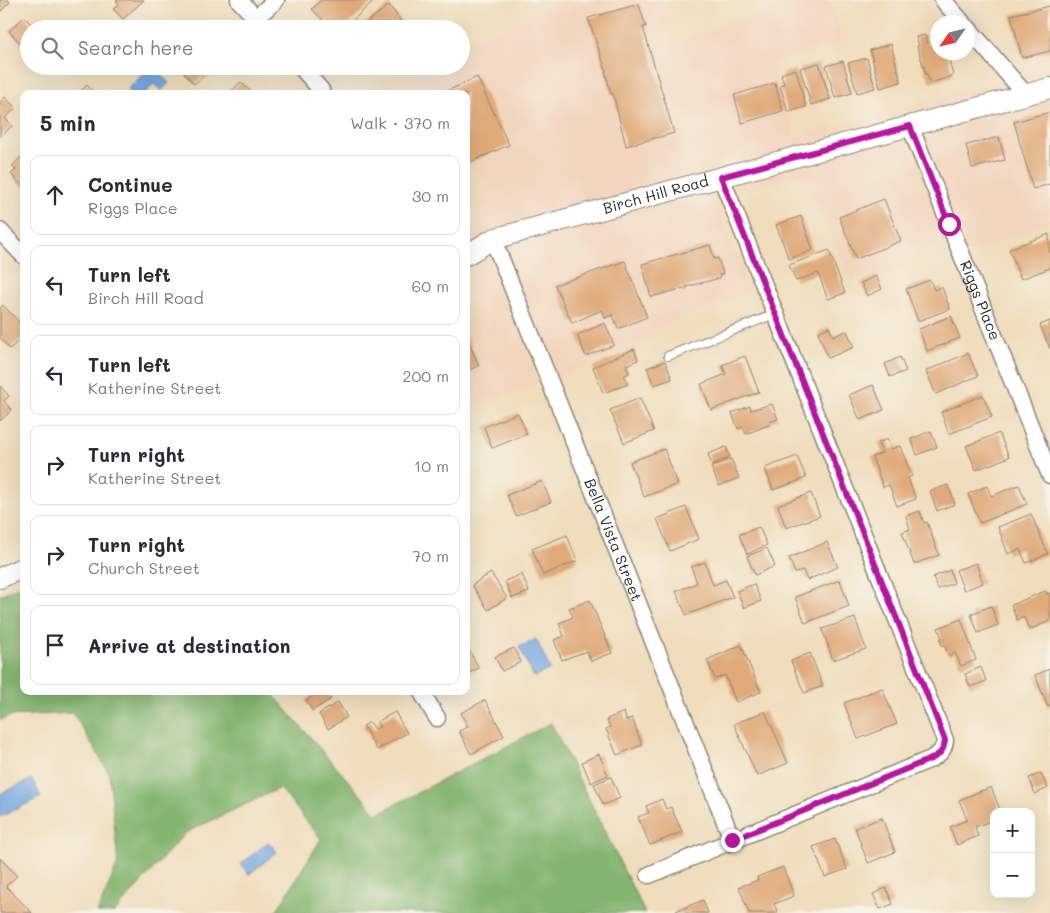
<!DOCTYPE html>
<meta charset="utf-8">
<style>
:root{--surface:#fff;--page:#f2f2f3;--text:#2b2b33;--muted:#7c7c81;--line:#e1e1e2}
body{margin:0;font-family:Mali,sans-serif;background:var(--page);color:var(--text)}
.controls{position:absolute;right:15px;bottom:15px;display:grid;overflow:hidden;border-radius:10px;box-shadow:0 5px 20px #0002}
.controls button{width:45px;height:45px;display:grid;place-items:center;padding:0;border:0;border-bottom:1px solid var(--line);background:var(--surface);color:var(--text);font:25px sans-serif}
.compass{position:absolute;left:930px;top:15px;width:45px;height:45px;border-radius:50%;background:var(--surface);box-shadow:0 5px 20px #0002;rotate:235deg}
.stop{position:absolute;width:15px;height:15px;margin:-11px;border:4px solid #b5179e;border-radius:50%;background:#fff}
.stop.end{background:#b5179e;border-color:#fff;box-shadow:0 1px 5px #0008}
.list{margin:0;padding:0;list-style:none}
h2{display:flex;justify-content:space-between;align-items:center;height:65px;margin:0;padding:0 20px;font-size:21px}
h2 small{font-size:16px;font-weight:400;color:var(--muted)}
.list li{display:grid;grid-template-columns:32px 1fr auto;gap:15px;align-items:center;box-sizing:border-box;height:80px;margin:0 10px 10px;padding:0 10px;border:1px solid var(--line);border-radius:10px}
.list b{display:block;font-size:19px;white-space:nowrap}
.list p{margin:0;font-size:16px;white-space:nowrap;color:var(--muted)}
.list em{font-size:16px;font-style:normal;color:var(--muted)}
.icon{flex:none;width:28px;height:28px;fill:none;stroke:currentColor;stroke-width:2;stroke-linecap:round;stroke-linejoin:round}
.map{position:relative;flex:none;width:1050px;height:913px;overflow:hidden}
.search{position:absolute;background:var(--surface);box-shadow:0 5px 20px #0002;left:20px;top:20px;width:450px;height:55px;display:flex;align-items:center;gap:12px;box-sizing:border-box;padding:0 18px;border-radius:28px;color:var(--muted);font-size:19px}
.panel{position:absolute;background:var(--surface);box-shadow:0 5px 20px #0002;left:20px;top:90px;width:450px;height:605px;border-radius:10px}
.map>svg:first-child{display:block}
.built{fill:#f2d5bd}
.forest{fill:#84b56f;stroke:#58704d}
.water{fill:#7aa9e4;stroke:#526a88}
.building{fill:#e0aa7a}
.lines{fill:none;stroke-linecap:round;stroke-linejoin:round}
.service-casing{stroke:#8e8474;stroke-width:10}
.minor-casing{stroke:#8e8474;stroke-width:19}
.tertiary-casing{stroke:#8e8474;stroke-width:22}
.service{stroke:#fff;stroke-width:8}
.minor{stroke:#fff;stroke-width:16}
.tertiary{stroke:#fff;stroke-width:20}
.route{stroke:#b5179e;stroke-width:6}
.labels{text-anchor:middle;stroke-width:4;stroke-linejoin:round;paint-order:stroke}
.street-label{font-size:15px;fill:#2b2b2b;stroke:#f7f3e8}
</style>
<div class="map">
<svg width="1050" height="913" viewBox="0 0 1050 913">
<rect width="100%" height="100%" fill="#f7f3e8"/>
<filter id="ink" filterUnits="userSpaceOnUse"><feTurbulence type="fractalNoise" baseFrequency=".02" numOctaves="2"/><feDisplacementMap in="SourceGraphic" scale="10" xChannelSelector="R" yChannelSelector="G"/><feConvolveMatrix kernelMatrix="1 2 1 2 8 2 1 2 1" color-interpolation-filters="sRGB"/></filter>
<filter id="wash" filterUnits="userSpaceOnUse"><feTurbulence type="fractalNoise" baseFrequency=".0096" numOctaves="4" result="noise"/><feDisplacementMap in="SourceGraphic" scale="20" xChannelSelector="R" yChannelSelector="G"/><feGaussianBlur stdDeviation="1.12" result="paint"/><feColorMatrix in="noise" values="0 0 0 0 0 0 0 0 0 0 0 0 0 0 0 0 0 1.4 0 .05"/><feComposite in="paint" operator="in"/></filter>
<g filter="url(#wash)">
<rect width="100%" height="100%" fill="#f0ddbc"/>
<!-- built -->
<path class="built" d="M566,0H659L678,41L801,0H831L843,41L773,62L795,137L1050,68V222L973,251L852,280L803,175L715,198L750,291L652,329L655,338L466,411V94H371L425,66H461V48L532,13Z"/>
<!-- forest -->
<path class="forest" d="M24,584V691H270L377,814L551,723L645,913H275L321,839L280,788L185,833L114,913H97L118,863L109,773L73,713L10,716L0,720V595Z"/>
<!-- water -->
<path class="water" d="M151,66L169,83L161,91L154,84L144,94H132L128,89Z
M536,639L550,669L534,677L519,647Z
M32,779L41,797L0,817V794Z
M268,842L277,852L249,874L241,864Z"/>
<g id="blocks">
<!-- building -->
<path class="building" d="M0,0H8L10,2L0,12Z
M116,0H144L123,19L113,9L119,4Z
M321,0H371L373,1L344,29H339L335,25L331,29L312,9Z
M639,4L646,27H643L674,133L626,146L613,94H611L605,71H606L588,18Z
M389,5L407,29H358Z
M1050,6V51L1022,58L1011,15Z
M24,17L36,29H29V49L27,50L9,31Z
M925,35L927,43L938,40V52H947L953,76L930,83L927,74L926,75L917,46L919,45L916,37Z
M891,44L901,82L880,88L870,50Z
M867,58L875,88L857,93L848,63Z
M843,61L852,93L835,98L826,66Z
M819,63L830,99L811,105L800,68Z
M178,66H211L206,70L208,72L194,84Z
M796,69L806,107L788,112L780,85L784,84L781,74Z
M477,77L509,145L466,164V94H441Z
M241,82L253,94H228Z
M775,83L783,111L742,123L734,95Z
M87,85L95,94H78Z
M5,97L16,108L5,118L12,126L0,137V102Z
M1050,112V184L1033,189L1014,122Z
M999,137L1005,160L972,168L966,145Z
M24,154V188L11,174L16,170L12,166Z
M884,199L901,241L856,259L839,217Z
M801,216L813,250L789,259L776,225Z
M1049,234L1050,268L1021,279L1009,249Z
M710,245L714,259L718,258L723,274L719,275L720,278L686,287L687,289L684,290V288L651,297L642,264Z
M829,250L845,293L828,299L818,273L796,281L789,265Z
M625,261L647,317L618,329L613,315L605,318L602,310L572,323L555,285Z
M876,276L882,289L867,296L861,283Z
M930,280L934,290L942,287L950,309L918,321L906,289Z
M3,305L24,327V338L22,340L21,338L10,349L0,338V308Z
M951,316L960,338L927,351L919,329Z
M1050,321V349L1040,325Z
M605,323L614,345L586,356L577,335Z
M829,327L833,336L847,331L854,347L828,358L818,332Z
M466,335L479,366L466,371Z
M634,349L638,360L626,365L629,373L624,376L628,384L603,393L593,367Z
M968,353L978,376L936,394L926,371Z
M745,356L759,392L711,410L701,384L726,374L722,365Z
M900,357L906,371L890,377L885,364Z
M665,361L672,379L654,385L647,368Z
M873,385L884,410L860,420L849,395Z
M0,386L9,396L4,401L12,410L0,421Z
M983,395L992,417L949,434L941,412Z
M640,398L654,431L624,443L610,410Z
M772,404L778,419L770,422L771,424L746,434L743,427L738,429L732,413L750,406L751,410Z
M518,413L527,434L492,448L484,427Z
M931,431L937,447L917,455L911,439Z
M999,433L1009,457L976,470L966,446Z
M887,439L891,449L900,446L912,476L908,478L916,499L897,506L889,485L883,487L872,457L882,453L878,443Z
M726,447L730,457L712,465L708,454Z
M664,449L678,484L644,497L630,462Z
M797,456L806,478L773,490L765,468Z
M731,459L739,478L719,486L711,467Z
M542,481L551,502L516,516L507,495Z
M948,485L955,504L937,511L930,491Z
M1019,485L1027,504L980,523L968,494L987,486L991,496Z
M811,493L820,516L786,528L778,505Z
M686,507L699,539L670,551L657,519Z
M920,511L924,523L927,522L939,555L914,564L902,532L910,529L906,516Z
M1031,514L1048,554L1026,563L1020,549L1008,554L998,527Z
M759,527L767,545L747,554L739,535Z
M567,535L577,561L543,575L532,549Z
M827,542L838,567L807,580L803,570L795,573L789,558Z
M767,548L775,566L755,575L747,556Z
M705,562L713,585L726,580L733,597L686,615L676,591L697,583L691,567Z
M976,563L983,583L964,590L956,570Z
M950,570L954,583L938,589L933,577Z
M491,573L507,598L488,610L472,585Z
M522,574L529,592L512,598L505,581Z
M840,580L849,606L805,623L795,597Z
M754,584L761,601L744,608L737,591Z
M1045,591L1047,594L1050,593V621L1029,630L1024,617L1017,620L1011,605Z
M590,600L612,653L591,661L587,651L562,660L554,640L564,636L559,623L573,617L569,608Z
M991,606L998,625L978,633L971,614Z
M855,618L866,649L833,660L822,629Z
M961,619L976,660L961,666L955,653L949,656L944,645L942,646L940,639L942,638L938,628Z
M466,645L479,668L466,674Z
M741,645L761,692L736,702L725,675L715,679L707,660Z
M514,648L521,662L502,671L495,657Z
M810,653L823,686L804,693L791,661Z
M981,667L986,681L970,687L965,674Z
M1050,669V706L1048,707L1035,675Z
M882,688L897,724L858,739L844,703Z
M321,691H326L331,699L312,711L306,700Z
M485,700L504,736L471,754L459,731L468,727L461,713Z
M338,702L347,717L328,729L319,714Z
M765,711L788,763L757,776L734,724Z
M395,712L407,733L377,750L363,726L370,722L375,729L380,727L377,722Z
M624,712L626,720L632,718L642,745L617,755L606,729L610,727L607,719Z
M599,754L608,775L591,783L582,762Z
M1041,773L1048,788L1035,794L1029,778Z
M611,777L620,798L603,805L594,784Z
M991,787L1001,812H994V820L975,827L978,836L957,845L950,827L967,820L959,800Z
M662,799L666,809L671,807L682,832L650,845L638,817L649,813L646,806Z
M882,818L895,852L868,863L855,828Z
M835,839L847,869L825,877L813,847Z
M0,858L17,876L6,886L32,913H0Z
M783,867L794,896L774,904L778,913H749L739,887L758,880L757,877Z
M886,888L893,904L880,909L873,894Z
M703,900L708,913H677L676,911Z"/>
</g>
</g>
<g filter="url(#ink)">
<use href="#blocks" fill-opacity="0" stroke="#8e8474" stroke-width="1"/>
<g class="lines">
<!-- service casing -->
<g class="service-casing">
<path id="service" d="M668,356L775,314"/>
</g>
<!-- minor casing -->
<g class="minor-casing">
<g id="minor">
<path d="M239,0L266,29"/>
<path d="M943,0L962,22"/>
<path d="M256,18L276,0"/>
<path d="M968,28L1026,95"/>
<path d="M300,66L321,90"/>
<path id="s1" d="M910,126L1050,475"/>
<path d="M0,231L24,256"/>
<path id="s2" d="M493,239L732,839"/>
<path d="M421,691L437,718"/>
<path d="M649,875L931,759C939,754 944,751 945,740L721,177"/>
</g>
</g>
<!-- tertiary casing -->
<g class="tertiary-casing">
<g id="tertiary">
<path id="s3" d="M466,255L493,239L1050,88"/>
<path d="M0,578L24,567"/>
</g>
</g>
<!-- service -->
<use href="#service" class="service"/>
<!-- minor -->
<use href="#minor" class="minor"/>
<!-- tertiary -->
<use href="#tertiary" class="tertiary"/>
</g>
</g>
<g class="lines" filter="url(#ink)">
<!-- route -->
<path class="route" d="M732,840L931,759C940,754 944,751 945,740L721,177L910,126L949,224"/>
</g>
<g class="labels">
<!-- street labels -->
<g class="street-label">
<text dy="5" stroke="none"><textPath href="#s3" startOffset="200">Birch Hill Road</textPath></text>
<text dy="5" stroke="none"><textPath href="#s1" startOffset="188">Riggs Place</textPath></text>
<text dy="5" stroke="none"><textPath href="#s2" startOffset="324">Bella Vista Street</textPath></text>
</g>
</g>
</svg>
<div class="controls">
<button>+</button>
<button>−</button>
</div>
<svg class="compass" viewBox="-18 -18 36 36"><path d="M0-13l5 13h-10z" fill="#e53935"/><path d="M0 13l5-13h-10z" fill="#7c7c81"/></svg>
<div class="stop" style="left:949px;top:224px"></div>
<div class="stop end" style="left:732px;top:840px"></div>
<div class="search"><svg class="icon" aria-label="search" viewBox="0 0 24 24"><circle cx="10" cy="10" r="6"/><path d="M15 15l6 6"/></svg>Search here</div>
<section class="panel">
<h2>5 min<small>Walk · 370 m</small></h2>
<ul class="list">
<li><svg class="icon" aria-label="ahead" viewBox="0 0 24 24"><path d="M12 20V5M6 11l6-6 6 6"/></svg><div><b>Continue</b><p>Riggs Place</p></div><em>30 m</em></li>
<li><svg class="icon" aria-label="left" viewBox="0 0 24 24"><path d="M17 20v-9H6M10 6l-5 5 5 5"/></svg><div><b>Turn left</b><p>Birch Hill Road</p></div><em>60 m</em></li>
<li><svg class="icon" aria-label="left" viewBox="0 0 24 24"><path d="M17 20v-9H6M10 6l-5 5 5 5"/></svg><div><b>Turn left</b><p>Katherine Street</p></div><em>200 m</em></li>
<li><svg class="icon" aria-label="right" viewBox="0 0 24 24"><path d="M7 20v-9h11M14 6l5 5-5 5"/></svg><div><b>Turn right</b><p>Katherine Street</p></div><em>10 m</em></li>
<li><svg class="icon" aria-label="right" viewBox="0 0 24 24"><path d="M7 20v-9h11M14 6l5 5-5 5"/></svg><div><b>Turn right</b><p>Church Street</p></div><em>70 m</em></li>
<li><svg class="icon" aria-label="arrive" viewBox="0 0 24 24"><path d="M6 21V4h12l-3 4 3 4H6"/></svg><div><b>Arrive at destination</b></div></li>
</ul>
</section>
</div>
